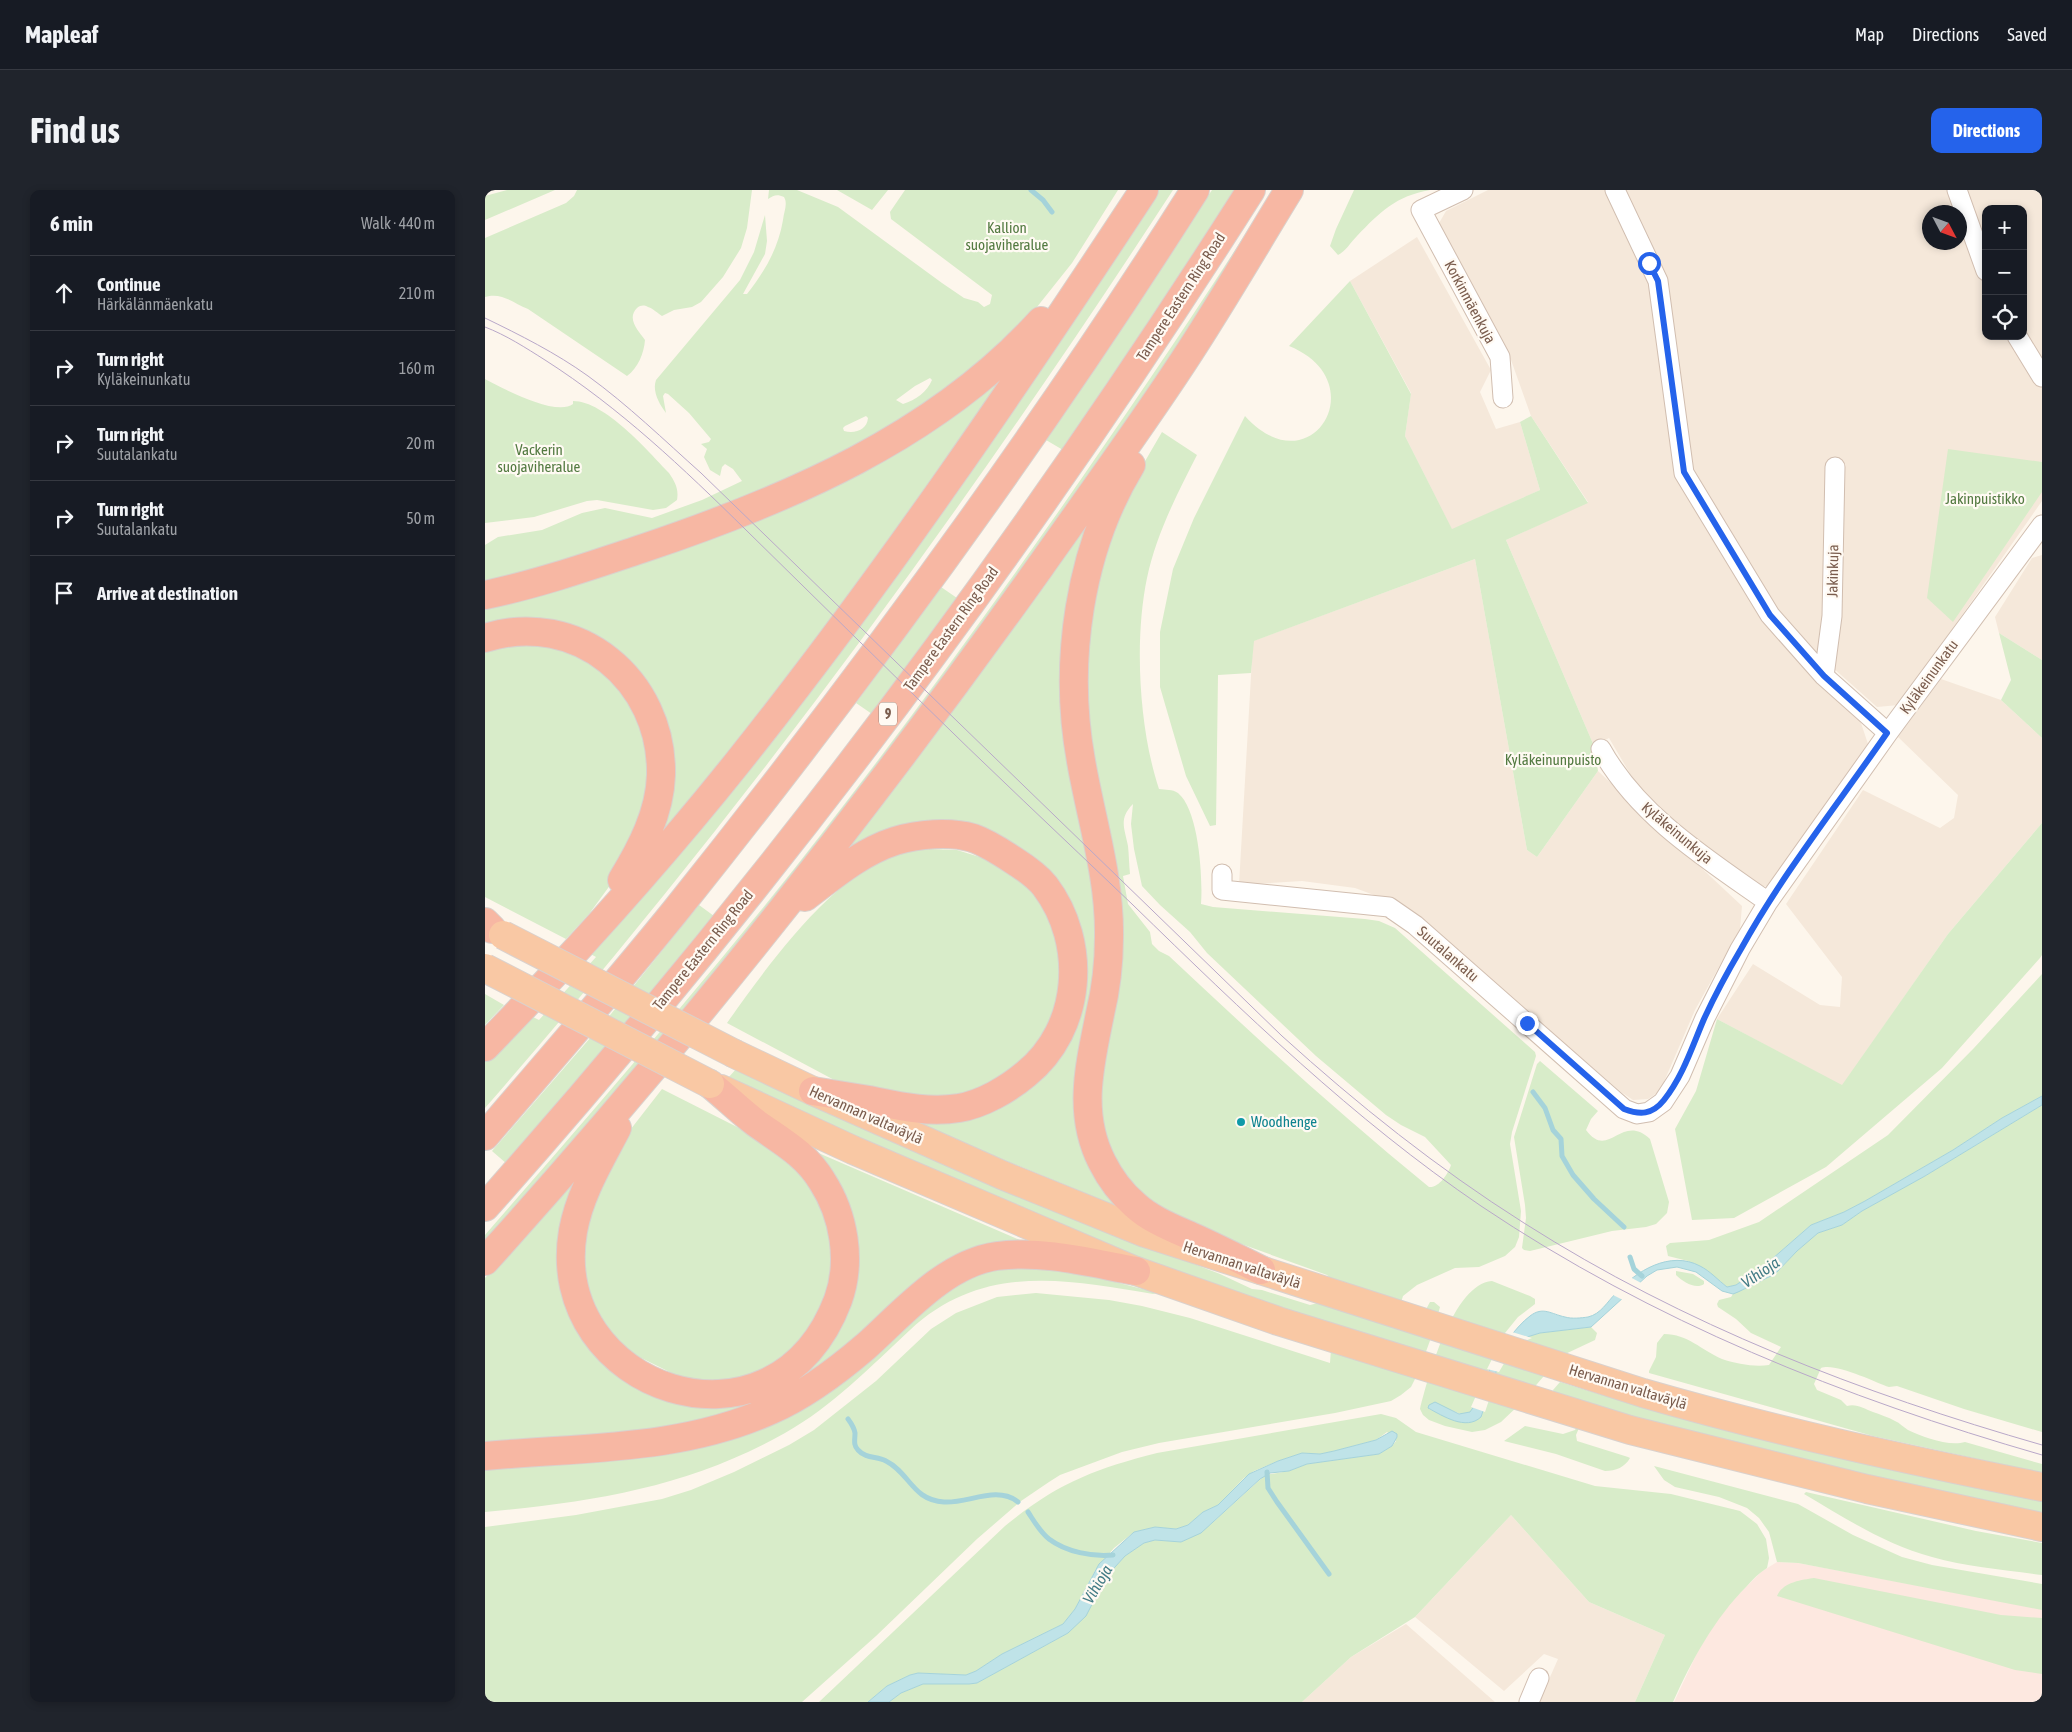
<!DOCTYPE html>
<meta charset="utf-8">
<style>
:root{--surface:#171b24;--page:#20242c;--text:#f1f3f6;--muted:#9ea1a6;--line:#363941;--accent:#2563eb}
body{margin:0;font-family:"Asap Condensed",sans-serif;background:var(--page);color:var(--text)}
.controls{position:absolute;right:15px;top:15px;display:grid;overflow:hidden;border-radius:10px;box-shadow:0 2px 8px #0003}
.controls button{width:45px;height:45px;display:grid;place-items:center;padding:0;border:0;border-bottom:1px solid var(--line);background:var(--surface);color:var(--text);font:25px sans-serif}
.compass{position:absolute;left:1437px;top:15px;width:45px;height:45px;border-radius:50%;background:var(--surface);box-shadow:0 2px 8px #0003;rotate:131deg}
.stop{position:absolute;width:15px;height:15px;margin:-11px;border:4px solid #2563eb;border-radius:50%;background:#fff}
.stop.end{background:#2563eb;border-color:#fff;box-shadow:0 1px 5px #0008}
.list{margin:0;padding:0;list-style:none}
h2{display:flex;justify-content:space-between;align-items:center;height:65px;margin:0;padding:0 20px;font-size:21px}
h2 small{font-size:16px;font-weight:400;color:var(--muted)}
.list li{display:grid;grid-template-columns:32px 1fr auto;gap:15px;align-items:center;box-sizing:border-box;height:75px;padding:0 20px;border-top:1px solid var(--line)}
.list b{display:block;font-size:19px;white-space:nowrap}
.list p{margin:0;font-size:16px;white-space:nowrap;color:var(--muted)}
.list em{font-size:16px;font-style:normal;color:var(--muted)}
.icon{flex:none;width:28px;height:28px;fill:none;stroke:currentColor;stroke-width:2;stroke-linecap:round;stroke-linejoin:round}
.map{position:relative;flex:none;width:1557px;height:1512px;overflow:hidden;border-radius:10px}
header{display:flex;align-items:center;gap:30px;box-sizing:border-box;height:70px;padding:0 25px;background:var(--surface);border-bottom:1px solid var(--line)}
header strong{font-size:24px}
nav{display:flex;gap:28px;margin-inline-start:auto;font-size:18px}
.intro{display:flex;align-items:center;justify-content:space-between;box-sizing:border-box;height:120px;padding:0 30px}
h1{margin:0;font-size:35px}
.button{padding:12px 22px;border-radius:10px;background:var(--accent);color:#fff;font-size:18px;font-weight:700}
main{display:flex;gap:30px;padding:0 30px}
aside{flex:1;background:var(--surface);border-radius:10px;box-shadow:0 2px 8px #0003}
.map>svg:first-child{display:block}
.residential{fill:#f5e8da}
.commercial{fill:#fde8e0}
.green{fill:#d8ecc9;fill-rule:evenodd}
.water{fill:#bfe3e8;stroke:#a5d3da}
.pier{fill:#fdf6ec}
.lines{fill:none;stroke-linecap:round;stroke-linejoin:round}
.stream{stroke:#a5d3da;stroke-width:5}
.minor-casing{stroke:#d1beb0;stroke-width:21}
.trunk-casing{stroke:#dad1cd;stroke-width:30}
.motorway-casing{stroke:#dad1cd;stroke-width:30}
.minor{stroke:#fff;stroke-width:19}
.trunk{stroke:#f9c8a4;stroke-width:28}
.motorway{stroke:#f7b7a3;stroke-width:28}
.tram{stroke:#b9a8c9;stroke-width:1}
.trunk-bridge-casing{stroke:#dad1cd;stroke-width:30;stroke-linecap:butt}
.trunk-bridge{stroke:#f9c8a4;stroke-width:28}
.route{stroke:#2563eb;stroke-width:6}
.culture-dot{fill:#0f9aa8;stroke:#fffaf3;stroke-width:2}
.labels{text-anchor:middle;stroke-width:4.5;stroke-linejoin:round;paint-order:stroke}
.shield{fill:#fffaf3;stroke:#a28b7f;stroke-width:1}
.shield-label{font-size:14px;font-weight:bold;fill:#7a5c4d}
.park-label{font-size:15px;fill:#537a41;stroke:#fffaf3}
.street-label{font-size:15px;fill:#7a5c4d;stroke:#fffaf3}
.culture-label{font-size:15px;fill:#0d838f;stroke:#fffaf3;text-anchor:start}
.water-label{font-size:16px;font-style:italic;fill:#437c86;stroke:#fffaf3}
</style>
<header>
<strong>Mapleaf</strong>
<nav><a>Map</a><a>Directions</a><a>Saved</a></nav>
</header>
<div class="intro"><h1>Find us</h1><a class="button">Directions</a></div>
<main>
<aside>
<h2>6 min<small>Walk · 440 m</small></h2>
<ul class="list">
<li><svg class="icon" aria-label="ahead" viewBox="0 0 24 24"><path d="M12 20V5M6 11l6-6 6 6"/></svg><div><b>Continue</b><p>Härkälänmäenkatu</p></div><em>210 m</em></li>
<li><svg class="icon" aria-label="right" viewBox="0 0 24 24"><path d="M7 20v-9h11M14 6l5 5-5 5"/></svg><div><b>Turn right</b><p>Kyläkeinunkatu</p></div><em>160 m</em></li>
<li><svg class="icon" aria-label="right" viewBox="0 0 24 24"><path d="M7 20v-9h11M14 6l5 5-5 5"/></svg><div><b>Turn right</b><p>Suutalankatu</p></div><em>20 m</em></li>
<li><svg class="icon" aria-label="right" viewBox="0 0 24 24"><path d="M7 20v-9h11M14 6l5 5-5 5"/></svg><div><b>Turn right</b><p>Suutalankatu</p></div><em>50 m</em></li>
<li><svg class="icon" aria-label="arrive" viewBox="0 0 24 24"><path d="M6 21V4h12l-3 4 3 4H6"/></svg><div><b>Arrive at destination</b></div></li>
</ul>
</aside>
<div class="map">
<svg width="1557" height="1512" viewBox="0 0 1557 1512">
<rect width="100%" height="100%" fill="#fdf6ec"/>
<!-- residential -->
<path class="residential" d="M1003,0H1122L1168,91L1191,283L1283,431L1376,533L1383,554L1283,697L1269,694L1160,609L1124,548L1109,556L1021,350L1103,312L1046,226L1026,170L956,52L953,35L961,21Z
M1138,0H1464L1473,22H1444V52H1474L1475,27L1501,94V146H1525L1557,198V311L1414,515L1392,517L1347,477L1317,454L1289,420L1205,282L1178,93Z
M1478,0H1557V171L1538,142V19H1501V60Z
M932,47L1006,180L995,202L1011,239L1035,232L1055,300L967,340L920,246L926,203L865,91Z
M1557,365V470L1514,443L1510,427L1547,368Z
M990,369L1042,660L1052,667L1113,581L1257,716L1255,739L1210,820L1175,901L1163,909L1148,910L1136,902L919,716L870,698L817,691L754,695L768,451Z
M1456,489L1516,510L1557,548V633L1463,744L1357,896L1232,829L1268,774L1335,815L1355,817L1357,787L1301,714L1378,600L1455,638L1469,628L1473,605L1413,547Z
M1026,1325L1104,1412L1180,1445L1150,1512H1054L1073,1469L1059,1464L1019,1501L930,1427Z
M921,1434L1010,1512H817L866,1467Z"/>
<!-- commercial -->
<path class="commercial" d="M1292,1372L1313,1373L1557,1419V1512H1189L1213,1461L1232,1430L1253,1405L1276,1382Z"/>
<!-- green -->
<path class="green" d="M22,0H70L0,30V6Z
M92,0H267L262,38L256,58L238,87L216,112L207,117L189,120L177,126C172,123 169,119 163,117C159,115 156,115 152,118C141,129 154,141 160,150C159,163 153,178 142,186L43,119C28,113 17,102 0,107V48L81,13L89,6Z
M284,0H312L353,17L457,93L479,108L493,112L499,117L505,114L507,105L406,29L405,22L420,0H633L587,73L544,127L484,186L382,252L260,308L80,372L0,393V355L13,347L57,340L97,323L120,318L167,328L217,310L257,291L248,279L240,274L237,277L235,286L225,280L219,267L222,259L216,254L224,252L226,249L204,223L183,204L180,203L178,206L181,223C174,214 167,201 171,190L255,90L269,62L280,25L282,51L280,64L258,104H262C280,81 293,59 298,30C299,21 303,14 299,7C292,4 289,5 283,9ZM445,188L447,190C442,202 431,210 418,214L411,210L430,196ZM381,226L383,228C382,240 370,244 359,241L358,238L360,236Z
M352,0H403L387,20Z
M670,0H688C479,321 252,630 0,918V870L44,825L54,830L111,767L102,762Z
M727,0H750L656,145L578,260L561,250Z
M788,0L742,89L380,602L0,1060V1045C95,936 190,826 281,714C384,586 482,452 576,318C649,213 721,108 788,0Z
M869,0H945C911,6 895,22 872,46C866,52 860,62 853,65L845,56L851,39Z
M865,91L926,204L920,246L967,339L1055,300L1035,232L1046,226L1103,313L1021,350L1109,556L1113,581L1052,667L1042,660L990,369L769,451L766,483L733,485L731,635L725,636L701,586L675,497V442L688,379L709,328L760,226C826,299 891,191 804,156Z
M543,153L348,431L160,671L182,616L128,463L0,439V413L231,343Z
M0,189C17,198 71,227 88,214V211C120,211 163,261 184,283C190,292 194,299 192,310L181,318L168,320L112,310L102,311L49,327L0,333Z
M677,242L712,265C692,304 671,345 662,388C649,450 654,539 674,599C681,600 687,599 693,603C714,620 718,688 716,714L728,717L880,729L894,731L910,738L1050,862L1051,866L1027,942L1025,954L1036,1021L1034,1047L1030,1057L1020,1066L994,1077L970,1078L932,1095L918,1106L914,1119L933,1134L945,1112H949L955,1117L947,1145L934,1181L926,1197L916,1205L906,1211L850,1223L674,1253L637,1262L575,1285L564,1292L536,1311L492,1349L391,1446L317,1512H0V1337L91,1325L177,1309L206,1300L249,1282L304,1255L329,1240L391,1191L446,1139L471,1123L512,1107L551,1103L624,1110L657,1116L705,1128L845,1173L846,1159L776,1111L649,1065L456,987L243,888L252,878L652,1052L735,1084L767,1099L777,1100L825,1115L833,1113L839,1108L844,1087L842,1085L712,1038L680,1023L645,994L622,954L614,913L619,858L602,543L601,470L609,407L632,331L645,297ZM648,614L646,634L649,659L657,696L675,715L705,742L722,763L831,866L901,925L916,935L940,947L966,975C963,984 954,998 944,997C854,924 768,845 684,766L674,761L667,754L665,742L643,714L638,686L645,684C644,675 644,665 643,656C640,639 633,629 648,614Z
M1463,259L1557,272V302L1468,432L1442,408Z
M622,297L589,399L617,754L597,870L639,1019L419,929L531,907L599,769L512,646L354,667L493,486L558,396Z
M456,397L472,408L387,524L371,513Z
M1514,443L1557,470V548L1516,510L1526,490Z
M67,454L102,468L131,490L155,521L166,556L162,620L126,694L104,724L81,749L0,707V457Z
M1557,633V765L1555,768L1457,878L1341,977L1249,1028L1207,1030L1190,939L1211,901L1232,829L1357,895L1463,744Z
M445,659L472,660L501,669L528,684L549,704L566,730L574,756L575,814L547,866L503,899L449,911L353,892L242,833C280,779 352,678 418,662C427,660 436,660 445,659Z
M214,715L229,726L22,974L7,961L126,824Z
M1557,784V906L1517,928L1468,960L1380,1011L1359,1022L1326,1035L1279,1076L1251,1095L1242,1097L1221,1080L1203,1071L1183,1066L1181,1056L1185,1053L1224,1050L1274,1032L1403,945L1489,858Z
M0,804L19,815L0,835Z
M1055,871L1113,921L1106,929L1101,940C1124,971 1136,922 1165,949L1184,1012L1182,1023L1171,1034L1161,1037L1127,1041L1045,1061L1039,1060L1037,1058L1041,1028L1040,1015L1029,947L1052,874Z
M177,899L258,940L296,964L322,992L341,1018L351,1051L349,1085L327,1141L280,1182L245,1192L209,1194L132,1156L106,1115L96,1062L103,1022L142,944Z
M1557,915V1242L1479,1219L1412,1196L1404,1197C1390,1192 1349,1172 1336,1178L1329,1194L1332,1200L1356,1210L1362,1216C1371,1213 1380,1219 1388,1222C1396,1225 1403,1227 1410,1231C1415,1233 1418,1237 1423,1240C1438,1247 1464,1257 1480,1252L1557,1274V1283L1388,1246L1164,1183V1181L1171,1167L1172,1153L1179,1144C1203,1144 1216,1160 1237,1169C1252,1174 1269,1177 1284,1175L1296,1157L1266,1143L1251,1129L1233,1117L1232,1114L1234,1110L1246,1107L1248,1104L1290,1084L1312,1061L1333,1043L1357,1035L1377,1021L1440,986Z
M308,952L551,1057L515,1058L325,1191L235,1233L0,1257V1088L102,973L77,1050L141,1185L295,1194L368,1078Z
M533,1073L607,1086L673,1103L668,1104C580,1089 497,1073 425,1140C385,1177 348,1216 300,1243C204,1297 108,1312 0,1322V1274L220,1254L488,1084Z
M1191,1081L1208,1084L1219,1091V1094C1211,1100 1198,1092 1191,1085Z
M1007,1091L1045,1106L1050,1109V1114L1033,1127L1020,1143L985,1223L978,1225L966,1220L944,1219L958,1225L996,1227L1012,1179L1042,1147L1055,1143L1106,1137L1112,1143L1110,1150L1076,1166L1035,1214L1016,1232L1000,1240L987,1242L960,1236L944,1230L938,1225L935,1219C943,1187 968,1094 1007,1091Z
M1075,1192C1233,1243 1395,1274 1557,1308V1324L1094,1238L1091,1245L1092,1251L1143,1267L1145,1268C1140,1277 1131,1281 1120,1281L1071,1264L1019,1251L1040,1236L1078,1244L1090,1240L1095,1231L1091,1212L1069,1202L1068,1200Z
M896,1224L911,1228L931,1242L1110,1296L1186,1304L1255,1321L1272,1334L1281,1349L1284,1368L1282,1378C1274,1383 1268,1389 1262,1396C1229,1429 1207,1470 1188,1512H1150L1180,1445L1104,1412L1026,1325L930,1427L866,1467L817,1512H404L416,1503L438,1494H484L492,1493L583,1443L600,1426L621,1387L640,1366L659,1353L670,1350L696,1352L725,1335L780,1285L804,1281L822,1274L894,1264L907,1256L911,1251L902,1242L891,1250L849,1261L835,1264L817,1263L793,1271L769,1281L759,1288L733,1315L718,1322L703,1335L691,1339L670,1337L649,1342L629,1358L611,1379L590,1419L578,1434L517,1464L491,1481L481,1485L433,1483L425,1485L402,1496L383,1512H334L520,1336C571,1294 609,1279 672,1263Z
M1169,1276L1313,1314L1368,1345L1417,1367L1447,1375L1557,1394V1420L1313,1373L1292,1372L1284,1342L1274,1328L1262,1318L1234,1307L1190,1297L1179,1290Z
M1321,1302L1491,1341L1557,1353V1385C1521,1380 1482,1377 1447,1367C1401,1355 1360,1328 1319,1304Z
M1329,1388L1516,1425L1557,1428V1484L1530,1480L1292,1406C1298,1392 1316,1390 1329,1388Z"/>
<!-- water -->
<path class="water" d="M1557,906V915L1440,986L1377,1021L1357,1035L1333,1043L1312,1061L1290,1084L1253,1102L1248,1104L1237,1101L1211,1082L1192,1077L1172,1080L1162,1086L1106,1137L1055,1143L1042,1147L1012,1179L996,1227C981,1241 958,1226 943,1218L944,1215L950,1212L974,1224L985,1222C994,1210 998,1195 1004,1181C1011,1165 1030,1137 1045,1126C1058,1116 1066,1124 1080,1127C1087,1129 1096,1128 1103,1127C1116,1124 1122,1112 1131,1103C1151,1081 1185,1060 1215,1076C1225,1081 1233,1090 1242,1097L1251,1095L1279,1076L1326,1035L1359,1022L1380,1011L1468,960L1517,928Z
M907,1241L912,1244V1247L907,1256L894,1264L822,1274L804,1281L785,1283L775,1289L716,1343L696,1352L670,1350L659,1353L640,1366L621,1387L601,1426L583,1443L492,1493L484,1494H438L416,1503L404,1512H383L402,1496L425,1485L433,1483L481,1485L491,1481L517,1464L578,1434L590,1419L614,1374L649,1342L670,1337L691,1339L703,1335L718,1322L733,1315L764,1284L793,1271L817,1263L835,1264L849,1261L891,1250Z"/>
<!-- pier -->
<path class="pier" d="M1145,1087L1158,1094L1140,1111L1126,1104Z
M1027,1142L1047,1148L1040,1151L1021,1170L1014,1182L1002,1179L1008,1167Z
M1001,1183L1012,1186L1000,1222L986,1217Z"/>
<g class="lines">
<!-- stream -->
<path class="stream" d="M546,0L558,10L567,22
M1048,902L1060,918L1068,940L1076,949L1077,966L1088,985L1109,1009L1139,1037
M1145,1067L1149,1079L1157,1086
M363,1229C366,1233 369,1237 370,1243C370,1250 368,1255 373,1260C381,1269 392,1266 401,1271C425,1283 427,1310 459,1312C482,1314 512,1295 533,1312
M782,1282L783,1298L792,1312L844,1384
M543,1322C549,1331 555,1342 564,1349C581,1362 608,1367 628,1365"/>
<!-- minor casing -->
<g class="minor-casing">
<path id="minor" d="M978,0L936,20L1015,167L1018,208
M1130,0L1173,91L1199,283L1285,425L1339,486L1403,543
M1472,0L1501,81
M1532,146L1557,187
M1339,486L1347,426L1350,277
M1116,559C1153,626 1222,669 1283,712
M737,684V700L904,717L930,735L1139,919L1152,924L1164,922L1178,912L1195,886L1220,828L1255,759L1283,712L1403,543L1557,335
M1044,1512L1054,1488"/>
</g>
<!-- trunk casing -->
<g class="trunk-casing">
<path id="trunk" d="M250,864L328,901L517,985L660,1043L1158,1203C1289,1241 1423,1270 1557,1297
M236,899L368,960L651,1081L793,1131L1145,1240L1382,1299L1557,1337"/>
</g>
<!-- motorway casing -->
<g class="motorway-casing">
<path id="motorway" d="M646,275C594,360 578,473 596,571C606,629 625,687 624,747C624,773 621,799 615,824C605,874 592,923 617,972C625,988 636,1003 650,1015C666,1030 690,1039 710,1048C732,1058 754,1069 776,1080
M0,405C53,394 105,376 156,359C302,310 451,247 556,131
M0,448C92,419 178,490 176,585C175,623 156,659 137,690
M320,707C348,686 376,662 410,651C433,644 465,641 488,648C502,653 516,662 528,670C539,677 552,686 560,696C603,753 597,839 541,884C523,899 498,914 474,918C443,923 414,916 384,910C365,907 347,904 328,901
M0,732L7,739
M0,857C88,766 174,671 253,572C399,389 531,195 659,0
M132,938C115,971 95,1003 88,1041C61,1199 289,1279 353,1110C367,1071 359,1025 337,991C321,964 296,951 271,933C255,921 241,907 225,894
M0,946C64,871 130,796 192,719C376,489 552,250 710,0
M0,1017C282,700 538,359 766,0
M0,1071C199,851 383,618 555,377C603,309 652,242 698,172C735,116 769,57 804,0
M0,1266C97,1257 196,1261 286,1220C320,1205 352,1181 380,1157C417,1124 460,1073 512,1066C559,1060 606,1073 651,1081"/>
</g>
<!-- minor -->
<use href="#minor" class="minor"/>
<!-- trunk -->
<use href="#trunk" class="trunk"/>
<!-- motorway -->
<use href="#motorway" class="motorway"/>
<!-- tram -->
<path class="tram" d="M0,128C35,145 71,163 103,186C143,215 179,250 216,283L797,846C872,914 952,978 1039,1033C1199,1135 1376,1203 1557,1255
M0,137C21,145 41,158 60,170C135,218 198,278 261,340C317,395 373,450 429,505C501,576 575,645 648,715C758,822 868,929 996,1016C1167,1131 1359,1208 1557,1265"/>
<!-- trunk-bridge casing -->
<g class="trunk-bridge-casing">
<path id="trunk-bridge" d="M18,745L250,864
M0,778L225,894"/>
</g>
<!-- trunk-bridge -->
<use href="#trunk-bridge" class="trunk-bridge"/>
</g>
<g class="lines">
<!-- route -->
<path class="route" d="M1042,833L1139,919C1155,925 1167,925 1179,910C1198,886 1207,857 1219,829C1230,805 1243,781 1256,759C1298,683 1353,614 1402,543L1339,486L1285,425L1199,282L1173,91L1164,73"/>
</g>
<!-- markers -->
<circle class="culture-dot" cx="756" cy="932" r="5"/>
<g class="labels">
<!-- shield labels -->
<rect class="shield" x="394" y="512.5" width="18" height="23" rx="4"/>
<g class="shield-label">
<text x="403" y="529">9</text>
</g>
<!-- park labels -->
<g class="park-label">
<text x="522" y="43">Kallion<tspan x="522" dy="17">suojaviheralue</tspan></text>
<text x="54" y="265">Vackerin<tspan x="54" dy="17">suojaviheralue</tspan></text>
<text x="1500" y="314">Jakinpuistikko</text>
<text x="1068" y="575">Kyläkeinunpuisto</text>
</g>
<!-- street labels -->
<g class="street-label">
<text transform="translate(696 107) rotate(-57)" y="5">Tampere Eastern Ring Road</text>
<text transform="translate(985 112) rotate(62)" y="5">Korkinmäenkuja</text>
<text transform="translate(1348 381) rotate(-89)" y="5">Jakinkuja</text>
<text transform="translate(466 439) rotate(-54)" y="5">Tampere Eastern Ring Road</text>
<text transform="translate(1444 487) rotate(-54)" y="5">Kyläkeinunkatu</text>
<text transform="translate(1192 643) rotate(40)" y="5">Kyläkeinunkuja</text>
<text transform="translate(218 760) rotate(-51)" y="5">Tampere Eastern Ring Road</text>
<text transform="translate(963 764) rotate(41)" y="5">Suutalankatu</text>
<text transform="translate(381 925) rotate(24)" y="5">Hervannan valtaväylä</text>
<text transform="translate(757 1075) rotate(18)" y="5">Hervannan valtaväylä</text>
<text transform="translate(1143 1197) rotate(17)" y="5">Hervannan valtaväylä</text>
</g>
<!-- culture labels -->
<g class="culture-label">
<text x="766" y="937">Woodhenge</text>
</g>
<!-- water labels -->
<g class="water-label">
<text transform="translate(1275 1082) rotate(-34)" y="6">Vihioja</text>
<text transform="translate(612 1394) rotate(-59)" y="6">Vihioja</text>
</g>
</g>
</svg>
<div class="controls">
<button>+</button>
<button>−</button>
<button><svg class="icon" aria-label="locate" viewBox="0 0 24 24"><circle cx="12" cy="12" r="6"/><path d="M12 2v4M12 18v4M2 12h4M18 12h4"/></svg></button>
</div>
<svg class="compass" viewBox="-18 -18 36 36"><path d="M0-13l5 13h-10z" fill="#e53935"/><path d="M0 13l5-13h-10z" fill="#9ea1a6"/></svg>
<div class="stop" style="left:1164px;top:73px"></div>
<div class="stop end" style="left:1042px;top:833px"></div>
</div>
</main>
